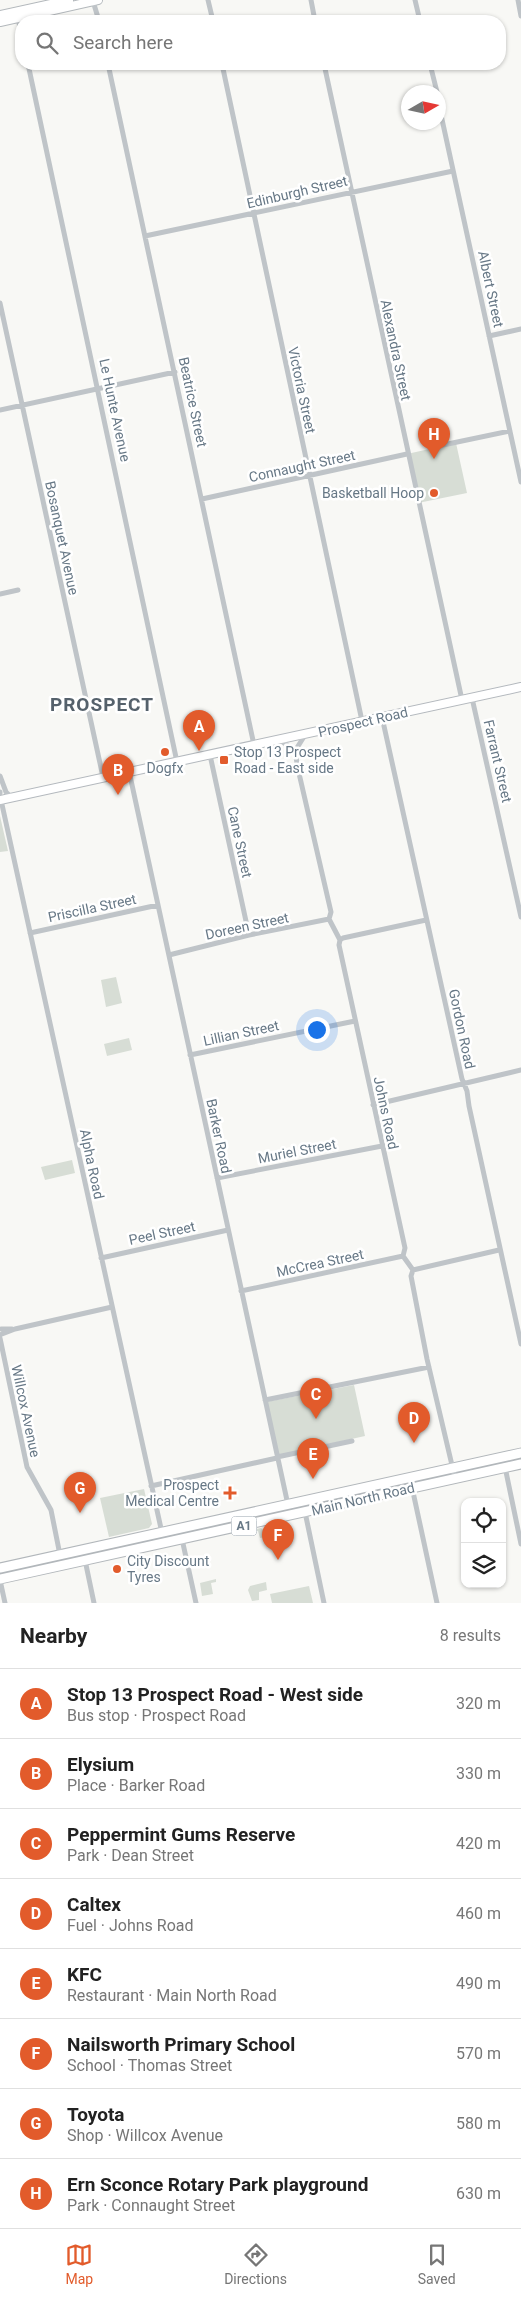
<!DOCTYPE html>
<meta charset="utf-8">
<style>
:root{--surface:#fff;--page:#f2f2f2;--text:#222;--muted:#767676;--line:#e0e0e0;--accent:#e25b2b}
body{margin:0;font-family:Roboto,sans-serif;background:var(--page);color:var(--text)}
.controls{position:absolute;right:15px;bottom:15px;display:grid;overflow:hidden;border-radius:10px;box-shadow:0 1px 4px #0004}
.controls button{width:45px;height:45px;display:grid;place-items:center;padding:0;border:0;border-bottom:1px solid var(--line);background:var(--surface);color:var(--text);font:25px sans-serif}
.compass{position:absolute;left:401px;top:85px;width:45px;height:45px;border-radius:50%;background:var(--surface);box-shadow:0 1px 4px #0004;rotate:81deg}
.you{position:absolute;left:316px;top:1029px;width:18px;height:18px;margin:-12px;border:4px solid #fff;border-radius:50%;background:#1a73e8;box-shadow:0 0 0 8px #1a73e833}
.badge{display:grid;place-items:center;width:32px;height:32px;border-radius:50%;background:var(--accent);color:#fff;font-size:16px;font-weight:700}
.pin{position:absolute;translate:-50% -41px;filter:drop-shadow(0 1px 2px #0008)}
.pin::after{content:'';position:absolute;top:26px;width:18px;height:15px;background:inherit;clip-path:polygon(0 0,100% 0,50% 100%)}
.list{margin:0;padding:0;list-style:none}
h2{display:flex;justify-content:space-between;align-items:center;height:65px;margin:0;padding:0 20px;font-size:21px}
h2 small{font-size:16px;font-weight:400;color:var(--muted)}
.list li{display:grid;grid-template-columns:32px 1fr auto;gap:15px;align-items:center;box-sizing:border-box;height:70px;padding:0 20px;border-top:1px solid var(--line)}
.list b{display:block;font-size:19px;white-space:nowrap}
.list p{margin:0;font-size:16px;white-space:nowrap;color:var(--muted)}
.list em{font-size:16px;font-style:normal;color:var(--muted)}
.icon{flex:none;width:28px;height:28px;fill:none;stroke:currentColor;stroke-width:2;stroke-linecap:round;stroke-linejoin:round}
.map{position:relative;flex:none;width:521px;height:1603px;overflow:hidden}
.search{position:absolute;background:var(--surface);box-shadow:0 1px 4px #0004;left:15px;right:15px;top:15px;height:55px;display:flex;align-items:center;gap:12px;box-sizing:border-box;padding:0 18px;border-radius:20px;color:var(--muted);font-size:19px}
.sheet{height:625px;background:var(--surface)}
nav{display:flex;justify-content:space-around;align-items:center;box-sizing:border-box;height:70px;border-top:1px solid var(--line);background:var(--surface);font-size:14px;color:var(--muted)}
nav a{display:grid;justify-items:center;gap:2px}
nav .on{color:var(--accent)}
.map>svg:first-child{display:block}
.green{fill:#d7ddd5}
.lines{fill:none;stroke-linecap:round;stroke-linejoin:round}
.secondary-casing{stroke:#b4b9be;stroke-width:10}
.primary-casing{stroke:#b3b8bc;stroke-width:10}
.highway-casing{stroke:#b2b7bb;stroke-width:11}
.street{stroke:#bfc4c8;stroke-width:5}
.secondary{stroke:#fff;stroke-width:8}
.primary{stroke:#fff;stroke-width:8}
.highway{stroke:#fff;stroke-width:9}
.poi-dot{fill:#e25b2b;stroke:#fff;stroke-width:2}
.labels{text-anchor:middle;stroke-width:5;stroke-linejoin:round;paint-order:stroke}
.shield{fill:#fff;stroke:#95a0aa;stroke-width:1}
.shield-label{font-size:12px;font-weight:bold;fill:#677886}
.street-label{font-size:14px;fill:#677886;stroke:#fff}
.poi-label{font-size:14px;fill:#677886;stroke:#fff;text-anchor:end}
.district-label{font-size:19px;font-weight:bold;letter-spacing:1px;fill:#55616b;stroke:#fff}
</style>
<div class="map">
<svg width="521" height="1603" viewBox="0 0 521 1603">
<rect width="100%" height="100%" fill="#f8f8f5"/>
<!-- green -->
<path class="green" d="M456,443L467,493L418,503L407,454Z
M0,816L8,851L0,852Z
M116,977L122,1003L106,1007L101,980Z
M129,1038L132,1050L107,1056L104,1044Z
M72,1160L75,1173L45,1180L41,1167Z
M354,1385L365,1436L279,1455L266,1402Z
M144,1489L152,1524L149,1528L109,1537L100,1498Z
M261,1528L270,1536L260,1538L258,1531L247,1533V1531Z
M216,1579V1582L211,1583L213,1594L202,1596L200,1583Z
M266,1582L267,1590L259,1592V1600L252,1601L248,1590L250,1586Z
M309,1586L313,1603H272L270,1594Z"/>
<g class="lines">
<!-- secondary casing -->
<g class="secondary-casing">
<path id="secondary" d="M0,800L521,687"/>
</g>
<!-- primary casing -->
<g class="primary-casing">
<path id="primary" d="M0,15L69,0
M0,22L98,0"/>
</g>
<!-- highway casing -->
<g class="highway-casing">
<path id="highway" d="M0,1568L521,1453
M0,1579L521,1464"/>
</g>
<!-- street -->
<path class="street" d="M208,0L213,21
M311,0L315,21
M415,0L420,21
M518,0L521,16
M93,1L99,21
M18,17L21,34
M28,64L177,762
M108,64L254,745
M222,64L362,721
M324,64L462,700
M430,64L437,92
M438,101L521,482
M145,236L453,171
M0,303L103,777
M489,336L521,329
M0,410L175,372
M443,445L510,431
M202,499L407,454
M0,594L18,590
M472,698L521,917
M382,717L462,1079L467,1091L469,1106L521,1344
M305,735L295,751L298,769L331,912L329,919L340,940L339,945L405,1248L403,1256L413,1270L411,1276L427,1359L455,1478
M280,740L295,751
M210,755L249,935
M129,771L288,1505
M0,776L6,792L11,797
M0,792V793
M1,800L162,1533
M30,933L158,905
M340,940L343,938L426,920
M169,955L249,935L329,919
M190,1055L355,1021
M373,1105L521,1070
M217,1178L382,1146
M101,1258L228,1230
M413,1270L499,1250
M241,1291L403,1256
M1,1329H12
M2,1334L15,1329L112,1307
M0,1338L27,1467L51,1510L60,1555
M265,1400L429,1367
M277,1457L352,1441
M505,1467L521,1544
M410,1478L437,1603
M151,1486L277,1458
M305,1512L324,1603
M182,1539L196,1603
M85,1560L94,1603
M0,1580L5,1603"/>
<!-- secondary -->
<use href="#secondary" class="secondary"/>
<!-- primary -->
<use href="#primary" class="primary"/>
<!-- highway -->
<use href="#highway" class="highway"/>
</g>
<!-- markers -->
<g class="poi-dot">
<circle cx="434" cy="493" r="5"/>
<circle cx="165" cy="752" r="5"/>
<rect x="219" y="755" width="10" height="10" rx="2.5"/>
<path d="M227.5 1485.5h5v5h5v5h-5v5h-5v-5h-5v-5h5z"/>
<circle cx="117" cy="1569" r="5"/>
</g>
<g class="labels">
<!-- shield labels -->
<rect class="shield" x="231.5" y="1516.5" width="25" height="19" rx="4"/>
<g class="shield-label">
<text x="244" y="1530">A1</text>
</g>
<!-- street labels -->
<g class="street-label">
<text transform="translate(297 192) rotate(-13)" y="5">Edinburgh Street</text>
<text transform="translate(491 289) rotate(78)" y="5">Albert Street</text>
<text transform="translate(396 350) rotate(78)" y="5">Alexandra Street</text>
<text transform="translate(302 390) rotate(78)" y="5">Victoria Street</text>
<text transform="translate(193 402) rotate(78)" y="5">Beatrice Street</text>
<text transform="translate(115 410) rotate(78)" y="5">Le Hunte Avenue</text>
<text transform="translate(302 466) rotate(-12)" y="5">Connaught Street</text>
<text transform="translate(62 538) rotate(78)" y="5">Bosanquet Avenue</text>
<text transform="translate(363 722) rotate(-13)" y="5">Prospect Road</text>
<text transform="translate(498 761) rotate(77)" y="5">Farrant Street</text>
<text transform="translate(240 842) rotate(78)" y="5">Cane Street</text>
<text transform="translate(92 908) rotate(-12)" y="5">Priscilla Street</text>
<text transform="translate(247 926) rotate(-12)" y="5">Doreen Street</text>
<text transform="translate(462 1029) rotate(78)" y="5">Gordon Road</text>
<text transform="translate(241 1033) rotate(-12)" y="5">Lillian Street</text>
<text transform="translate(386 1113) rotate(78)" y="5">Johns Road</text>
<text transform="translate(219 1136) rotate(78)" y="5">Barker Road</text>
<text transform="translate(297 1151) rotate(-11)" y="5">Muriel Street</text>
<text transform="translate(92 1164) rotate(78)" y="5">Alpha Road</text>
<text transform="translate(162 1233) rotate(-12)" y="5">Peel Street</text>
<text transform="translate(320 1263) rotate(-12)" y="5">McCrea Street</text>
<text transform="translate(26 1411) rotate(78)" y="5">Willcox Avenue</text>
<text transform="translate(363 1499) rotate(-13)" y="5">Main North Road</text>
</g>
<!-- poi labels -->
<g class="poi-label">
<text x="424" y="498">Basketball Hoop</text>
<text x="234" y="757" text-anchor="start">Stop 13 Prospect<tspan x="234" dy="16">Road - East side</tspan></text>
<text x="165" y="773" text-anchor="middle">Dogfx</text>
<text x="219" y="1490">Prospect<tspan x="219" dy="16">Medical Centre</tspan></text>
<text x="127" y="1566" text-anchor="start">City Discount<tspan x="127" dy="16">Tyres</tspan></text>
</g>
<!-- district labels -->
<g class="district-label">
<text x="102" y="711">PROSPECT</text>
</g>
</g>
</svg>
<div class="controls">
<button><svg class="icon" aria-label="locate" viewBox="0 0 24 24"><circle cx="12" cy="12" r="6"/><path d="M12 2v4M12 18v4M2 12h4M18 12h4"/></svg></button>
<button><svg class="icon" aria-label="layers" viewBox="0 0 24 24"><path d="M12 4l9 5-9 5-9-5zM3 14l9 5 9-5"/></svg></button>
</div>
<svg class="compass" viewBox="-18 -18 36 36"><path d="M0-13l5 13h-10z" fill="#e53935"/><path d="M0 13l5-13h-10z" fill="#767676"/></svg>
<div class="you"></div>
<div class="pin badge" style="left:199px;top:751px">A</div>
<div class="pin badge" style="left:118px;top:795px">B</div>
<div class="pin badge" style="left:316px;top:1419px">C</div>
<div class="pin badge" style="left:414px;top:1443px">D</div>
<div class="pin badge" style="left:313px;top:1479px">E</div>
<div class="pin badge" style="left:278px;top:1560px">F</div>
<div class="pin badge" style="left:80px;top:1513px">G</div>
<div class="pin badge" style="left:434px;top:459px">H</div>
<div class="search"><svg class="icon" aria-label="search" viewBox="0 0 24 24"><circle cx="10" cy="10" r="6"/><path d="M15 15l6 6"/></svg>Search here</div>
</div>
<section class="sheet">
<h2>Nearby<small>8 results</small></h2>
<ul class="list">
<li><span class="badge">A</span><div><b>Stop 13 Prospect Road - West side</b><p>Bus stop · Prospect Road</p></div><em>320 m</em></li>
<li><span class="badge">B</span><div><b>Elysium</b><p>Place · Barker Road</p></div><em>330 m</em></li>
<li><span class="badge">C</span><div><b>Peppermint Gums Reserve</b><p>Park · Dean Street</p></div><em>420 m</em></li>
<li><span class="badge">D</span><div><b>Caltex</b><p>Fuel · Johns Road</p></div><em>460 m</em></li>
<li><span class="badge">E</span><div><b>KFC</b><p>Restaurant · Main North Road</p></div><em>490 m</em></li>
<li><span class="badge">F</span><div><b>Nailsworth Primary School</b><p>School · Thomas Street</p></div><em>570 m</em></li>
<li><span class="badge">G</span><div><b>Toyota</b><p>Shop · Willcox Avenue</p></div><em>580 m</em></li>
<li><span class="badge">H</span><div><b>Ern Sconce Rotary Park playground</b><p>Park · Connaught Street</p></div><em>630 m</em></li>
</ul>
</section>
<nav>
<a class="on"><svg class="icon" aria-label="map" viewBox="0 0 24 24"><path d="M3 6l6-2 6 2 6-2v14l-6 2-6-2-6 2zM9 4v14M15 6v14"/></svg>Map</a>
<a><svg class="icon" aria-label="directions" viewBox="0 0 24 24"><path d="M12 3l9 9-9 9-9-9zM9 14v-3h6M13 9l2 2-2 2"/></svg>Directions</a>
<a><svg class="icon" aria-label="saved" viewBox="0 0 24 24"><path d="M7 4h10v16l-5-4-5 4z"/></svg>Saved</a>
</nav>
